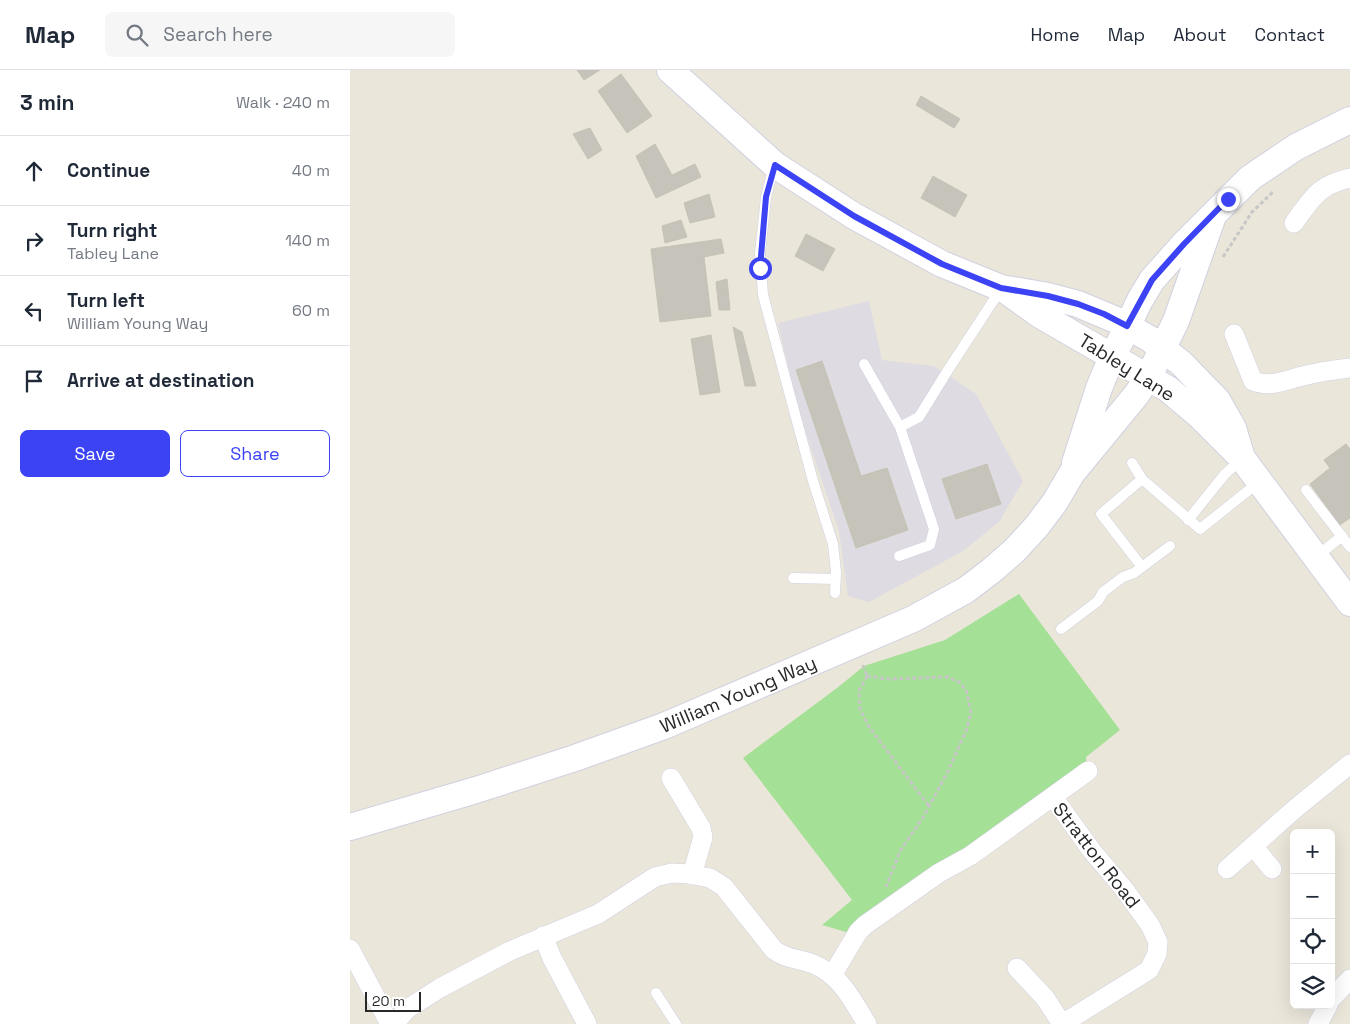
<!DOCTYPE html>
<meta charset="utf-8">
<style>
:root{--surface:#fff;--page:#f6f6f7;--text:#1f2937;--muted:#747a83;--line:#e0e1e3;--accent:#3c43f5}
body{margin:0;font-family:"Space Grotesk",sans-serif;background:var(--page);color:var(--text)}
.controls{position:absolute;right:15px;bottom:15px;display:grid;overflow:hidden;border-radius:8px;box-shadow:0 5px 20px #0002}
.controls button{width:45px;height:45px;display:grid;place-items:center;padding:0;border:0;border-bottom:1px solid var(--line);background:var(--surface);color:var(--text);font:25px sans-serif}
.scale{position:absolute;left:15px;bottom:12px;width:56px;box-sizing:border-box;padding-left:5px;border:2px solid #282828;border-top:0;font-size:14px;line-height:18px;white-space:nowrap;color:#282828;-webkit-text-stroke:4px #fff;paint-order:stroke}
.stop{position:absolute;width:15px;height:15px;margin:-11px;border:4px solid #3c43f5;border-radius:50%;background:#fff}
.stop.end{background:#3c43f5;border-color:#fff;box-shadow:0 1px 5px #0008}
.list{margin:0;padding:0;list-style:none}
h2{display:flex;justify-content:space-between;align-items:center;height:65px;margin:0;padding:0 20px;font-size:21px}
h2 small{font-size:16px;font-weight:400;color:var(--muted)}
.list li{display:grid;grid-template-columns:32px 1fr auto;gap:15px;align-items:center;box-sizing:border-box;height:70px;padding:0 20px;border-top:1px solid var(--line)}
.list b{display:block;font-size:19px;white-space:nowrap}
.list p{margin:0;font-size:16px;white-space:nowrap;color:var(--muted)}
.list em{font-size:16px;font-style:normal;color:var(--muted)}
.actions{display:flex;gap:10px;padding:15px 20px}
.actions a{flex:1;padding:11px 0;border:1px solid var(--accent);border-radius:8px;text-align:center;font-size:18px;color:var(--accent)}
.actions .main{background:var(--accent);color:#fff}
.icon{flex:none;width:28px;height:28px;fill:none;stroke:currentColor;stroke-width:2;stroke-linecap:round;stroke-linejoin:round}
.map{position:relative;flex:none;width:1000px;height:954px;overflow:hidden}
header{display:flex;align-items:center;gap:30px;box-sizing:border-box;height:70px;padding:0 25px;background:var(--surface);border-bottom:1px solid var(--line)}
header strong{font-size:24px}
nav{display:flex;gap:28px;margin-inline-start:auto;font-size:18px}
.search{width:350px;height:45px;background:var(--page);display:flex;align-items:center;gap:12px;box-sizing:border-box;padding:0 18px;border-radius:8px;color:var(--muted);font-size:19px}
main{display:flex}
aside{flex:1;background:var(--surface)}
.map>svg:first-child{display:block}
.industrial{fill:#dedbe3}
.green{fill:#a5e097}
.building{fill:#c6c3ba;stroke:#c6c2b4}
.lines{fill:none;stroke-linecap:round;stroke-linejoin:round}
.service-casing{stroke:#d0d0e1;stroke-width:11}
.minor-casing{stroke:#d0d0e1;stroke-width:20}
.secondary-casing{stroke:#d0d0e1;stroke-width:28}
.path{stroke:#c7c7c7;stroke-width:3;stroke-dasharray:4 2.5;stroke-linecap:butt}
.service{stroke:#fff;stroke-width:10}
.minor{stroke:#fff;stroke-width:19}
.secondary{stroke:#fff;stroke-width:26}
.route{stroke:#3c43f5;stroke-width:6}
.labels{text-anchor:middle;stroke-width:4;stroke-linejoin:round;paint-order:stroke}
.street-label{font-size:19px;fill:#282828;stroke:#fff}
</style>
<header>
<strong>Map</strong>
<div class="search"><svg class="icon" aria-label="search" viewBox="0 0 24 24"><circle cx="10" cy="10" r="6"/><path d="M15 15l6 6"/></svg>Search here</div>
<nav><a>Home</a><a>Map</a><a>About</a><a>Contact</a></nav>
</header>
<main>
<aside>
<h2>3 min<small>Walk · 240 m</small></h2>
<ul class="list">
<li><svg class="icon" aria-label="ahead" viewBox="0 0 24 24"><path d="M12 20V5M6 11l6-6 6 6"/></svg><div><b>Continue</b></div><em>40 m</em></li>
<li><svg class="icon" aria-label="right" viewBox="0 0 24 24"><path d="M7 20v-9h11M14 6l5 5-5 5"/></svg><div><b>Turn right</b><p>Tabley Lane</p></div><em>140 m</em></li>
<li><svg class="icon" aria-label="left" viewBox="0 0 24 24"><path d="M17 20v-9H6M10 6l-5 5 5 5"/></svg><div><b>Turn left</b><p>William Young Way</p></div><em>60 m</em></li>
<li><svg class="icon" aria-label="arrive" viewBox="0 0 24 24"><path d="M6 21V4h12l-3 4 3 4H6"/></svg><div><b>Arrive at destination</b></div></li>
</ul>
<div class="actions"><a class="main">Save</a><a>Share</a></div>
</aside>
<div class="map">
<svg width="1000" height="954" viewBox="0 0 1000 954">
<rect width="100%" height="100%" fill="#ebe6da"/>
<!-- industrial -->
<path class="industrial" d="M519,231L532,290L584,296L626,324L673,411L649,452L613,481L519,532L498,526L489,461L448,339L428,253Z"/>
<!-- green -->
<path class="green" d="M669,524L770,660L736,687L737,699L503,864L472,855L502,830L393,688L487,618L514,596L595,570Z"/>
<!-- building -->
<path class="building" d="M227,0H250L234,10Z
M271,4L302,46L277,63L248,21Z
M571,26L610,49L604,58L566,35Z
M240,58L252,80L238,89L223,64Z
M305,74L322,105L345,94L351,107L306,128L286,86Z
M583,106L617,125L605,147L571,128Z
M359,124L365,147L340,153L334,133Z
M331,150L337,167L315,173L312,156Z
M456,164L485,179L473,201L445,186Z
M371,169L374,183L354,187L361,246L310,252L301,179Z
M377,209L380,240H369L366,212Z
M383,257L392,262L406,316H395Z
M361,265L370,322L350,325L341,269Z
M472,291L511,406L537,398L558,460L506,478L446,300Z
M996,374L1000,379V448L990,455L960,414L980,398L974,390Z
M637,394L651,434L606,449L592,409Z"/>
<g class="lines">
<!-- service casing -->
<g class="service-casing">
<path id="service" d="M424,95L416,127L410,183L413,225L463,411L483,474L486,502L485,523
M514,294L550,357L584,459L580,475L549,486
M550,357L569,347L598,300L651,219
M782,393L792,409L850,459L909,412
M792,409L751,444L792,497
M956,420L1000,477
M838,450L875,404L892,389
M966,487L992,466
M443,508L486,509
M711,559L748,531L753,522L773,507L784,503L820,476
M306,923L326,954"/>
</g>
<!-- minor casing -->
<g class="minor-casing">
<path id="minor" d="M944,153C963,127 967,116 1000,108
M884,264L903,311C920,318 935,310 953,306C968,302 984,300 1000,298
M321,708L351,758L353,767L342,805
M703,727L742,781L774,819L800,855L808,872L807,884L799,900L712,954
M903,776L922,799
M877,799L946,738L1000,694
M193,866L202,888L237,954
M0,879L40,954
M667,898L695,928L712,954
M483,904L508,862L515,855L589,803L620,786L738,701
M981,929L1000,909
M44,954L57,939L90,918L160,881L248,844L305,807L322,803L339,804L360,808L374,817L424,880C438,890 448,888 463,894C491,905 502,930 517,954
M968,954L978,935"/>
</g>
<!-- secondary casing -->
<g class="secondary-casing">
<path id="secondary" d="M320,0L425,95L504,146L592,194L651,218L698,226L728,234L766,250L800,269L831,293L867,330L883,358L892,388
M658,222L690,245L818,319L850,346L892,388L1000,533
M725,393L749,318L756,301L790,230L802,210L834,174L900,108L946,77L1000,50
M0,757L126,720L225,688L314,656L563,549L616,520L641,501L665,480L687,456L705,432L722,403L787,324L801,302L826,251L863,146"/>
</g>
<!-- path -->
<path class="path" d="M873,187L902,142L924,121
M513,595L517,606
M517,606L537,609L597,607L609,612L616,620L621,642L616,661L598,701L574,746L550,781L536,817
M517,606L509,621L510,639L519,657L579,736"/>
<!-- service -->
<use href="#service" class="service"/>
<!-- minor -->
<use href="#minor" class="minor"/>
<!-- secondary -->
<use href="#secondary" class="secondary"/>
</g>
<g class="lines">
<!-- route -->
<path class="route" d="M410,198L416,127L425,95L504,146L592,194L651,218L698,226L728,234L754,244L777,256L802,210L834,174L878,129"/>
</g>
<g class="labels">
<!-- street labels -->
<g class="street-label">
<text transform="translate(777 297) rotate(32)" y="7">Tabley Lane</text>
<text transform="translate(388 624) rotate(-23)" y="7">William Young Way</text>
<text transform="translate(747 785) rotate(52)" y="7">Stratton Road</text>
</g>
</g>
</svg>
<div class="controls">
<button>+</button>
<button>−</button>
<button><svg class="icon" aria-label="locate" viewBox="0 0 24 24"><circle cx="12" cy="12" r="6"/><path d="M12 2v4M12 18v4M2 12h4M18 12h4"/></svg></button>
<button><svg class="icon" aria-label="layers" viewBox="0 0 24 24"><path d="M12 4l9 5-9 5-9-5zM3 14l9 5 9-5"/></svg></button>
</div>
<div class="scale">20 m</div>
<div class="stop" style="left:410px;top:198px"></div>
<div class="stop end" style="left:878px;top:129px"></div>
</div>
</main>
